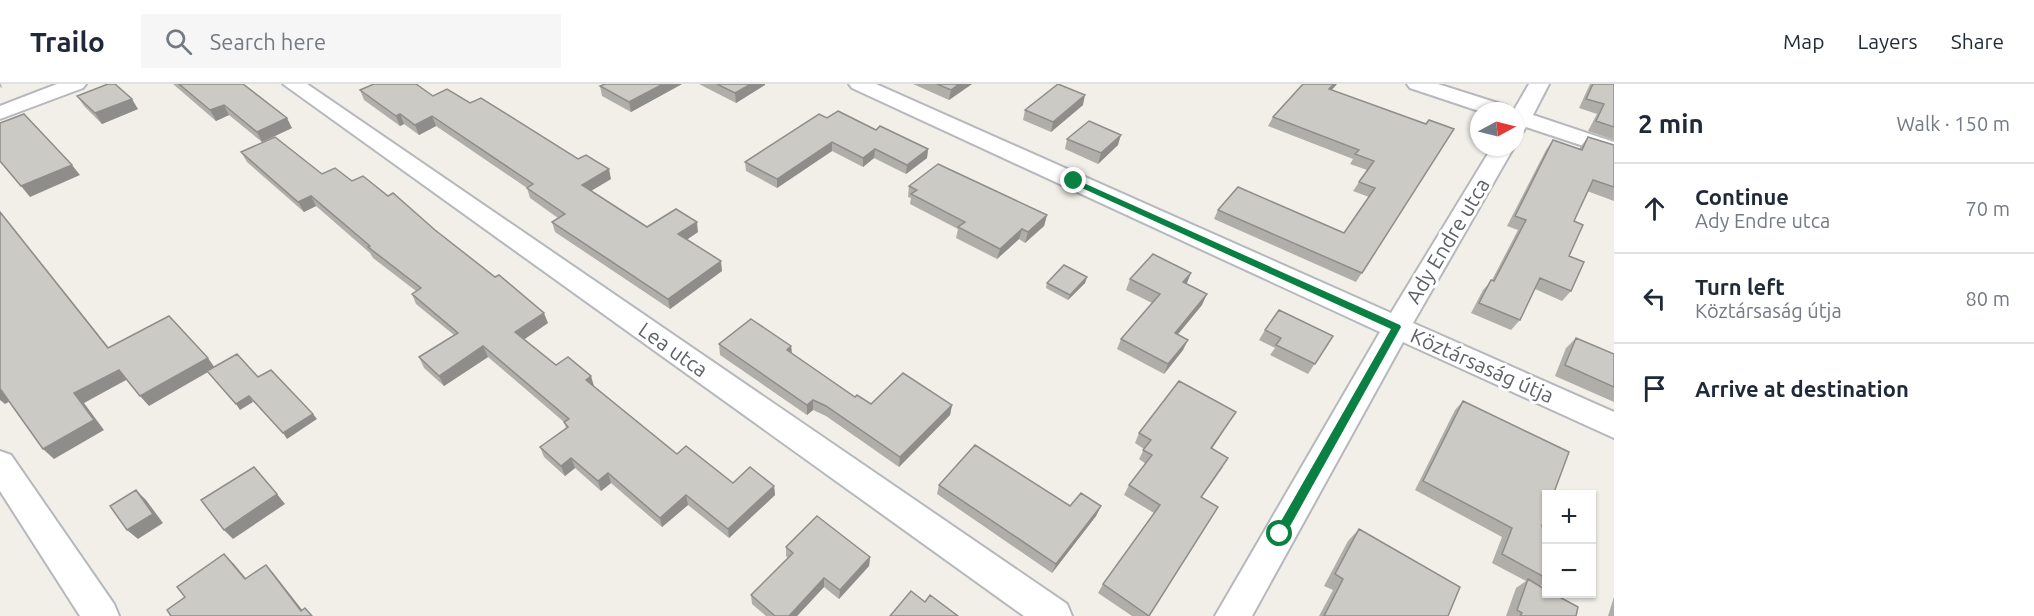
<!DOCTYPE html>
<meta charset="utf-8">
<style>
:root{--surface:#fff;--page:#f6f6f7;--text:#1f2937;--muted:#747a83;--line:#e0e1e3}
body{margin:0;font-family:Ubuntu,sans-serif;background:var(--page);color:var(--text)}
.controls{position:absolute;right:18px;bottom:18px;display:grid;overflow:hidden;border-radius:0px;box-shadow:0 2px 4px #0004}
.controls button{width:54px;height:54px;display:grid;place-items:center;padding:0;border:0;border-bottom:2px solid var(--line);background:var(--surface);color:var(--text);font:30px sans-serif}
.compass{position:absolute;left:1470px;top:18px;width:54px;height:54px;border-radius:50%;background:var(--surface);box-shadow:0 2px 4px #0004;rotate:83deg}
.stop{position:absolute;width:18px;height:18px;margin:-14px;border:4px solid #0b8043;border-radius:50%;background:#fff}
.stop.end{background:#0b8043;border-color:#fff;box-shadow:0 2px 6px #0008}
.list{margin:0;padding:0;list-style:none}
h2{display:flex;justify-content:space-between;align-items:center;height:78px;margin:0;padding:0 24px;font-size:26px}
h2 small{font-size:20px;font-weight:400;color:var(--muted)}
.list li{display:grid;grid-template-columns:39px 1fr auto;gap:18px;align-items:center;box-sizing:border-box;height:90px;padding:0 24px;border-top:2px solid var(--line)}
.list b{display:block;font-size:22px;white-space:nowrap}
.list p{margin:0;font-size:20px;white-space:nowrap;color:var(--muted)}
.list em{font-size:20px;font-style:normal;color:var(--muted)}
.icon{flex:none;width:33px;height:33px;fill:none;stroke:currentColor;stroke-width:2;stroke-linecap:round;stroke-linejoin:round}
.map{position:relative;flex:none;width:1614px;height:532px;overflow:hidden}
header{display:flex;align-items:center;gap:36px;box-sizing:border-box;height:84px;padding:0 30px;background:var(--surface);border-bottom:2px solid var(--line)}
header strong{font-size:28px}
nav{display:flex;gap:33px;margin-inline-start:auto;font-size:21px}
.search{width:420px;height:54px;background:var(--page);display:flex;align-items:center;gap:15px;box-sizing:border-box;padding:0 21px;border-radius:0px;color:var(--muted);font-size:22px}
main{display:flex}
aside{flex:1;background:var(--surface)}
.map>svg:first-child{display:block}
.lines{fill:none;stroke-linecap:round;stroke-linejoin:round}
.minor-casing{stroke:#b5b8bc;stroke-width:4}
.minor{fill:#fff;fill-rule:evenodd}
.rail{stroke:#b6b7b8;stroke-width:4;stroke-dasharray:1.5 6;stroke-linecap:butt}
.wall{fill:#afaea9}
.shaded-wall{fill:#8f8d8a}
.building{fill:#cccac5;stroke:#8f8d8a;stroke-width:1.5}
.route{fill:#0b8043}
.labels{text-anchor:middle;stroke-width:6;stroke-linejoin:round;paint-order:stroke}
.street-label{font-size:21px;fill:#5f6368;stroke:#fff}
</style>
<header>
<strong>Trailo</strong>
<div class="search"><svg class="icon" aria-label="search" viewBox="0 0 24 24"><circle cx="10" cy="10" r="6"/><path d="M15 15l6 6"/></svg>Search here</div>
<nav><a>Map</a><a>Layers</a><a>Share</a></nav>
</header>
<main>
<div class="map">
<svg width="1614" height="532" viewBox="0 0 1614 532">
<rect width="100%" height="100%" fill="#f1efe8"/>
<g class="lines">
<!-- minor casing -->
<g class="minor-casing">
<path id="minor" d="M57,0H86L83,4L0,35V22Z
M283,0H307L1067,520L1072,532H1024Z
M849,0H876L1391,229L1492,63H1514L1413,239L1614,328V354L1403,258L1252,532H1215L1380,248L852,4Z
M1407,0H1438L1507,22L1510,27L1514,26L1529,0H1549L1533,31L1614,58V72L1526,43L1523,48L1515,50V27H1479L1410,4Z
M0,367L11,371L114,520L119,532H80L0,407Z"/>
</g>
<!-- minor -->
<use href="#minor" class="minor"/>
<!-- rail -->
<path class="rail" d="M0,2L5,0"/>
</g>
<!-- wall -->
<path class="wall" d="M173,0H243L292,44L262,58L229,31L216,37Z
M682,0L631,28L602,12L600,2Z
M699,0H765V1L736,19Z
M913,0H972L949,16Z
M1337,0L1331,6L1426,40L1454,45L1356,198L1214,135L1218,126L1344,149L1369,113L1353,107L1367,86L1350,80L1353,75L1268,42L1273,33Z
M1590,0H1614V56L1588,47L1597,30L1579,24Z
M360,6L433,12L470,19L611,95L591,107L647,143L698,148L686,156L722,187L670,225L555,148L552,138L558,134L530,114L527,104L436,42L419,51L404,40L400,42L364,16Z
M77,12L138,25L102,40L84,22Z
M1083,21L1051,48L1023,36L1025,26Z
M827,34L876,46L928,65L927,74L906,90L874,74L863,83L832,67L777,104L746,87L745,78Z
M1588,53L1614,61V117L1587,107L1574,137L1569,172L1571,207L1562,217L1535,205L1520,236L1511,246L1471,229L1483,206L1492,196L1518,146L1507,142L1546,66L1553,56L1579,65Z
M1067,55L1118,61L1098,80L1065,65Z
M241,68L322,90L352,97L388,112L435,146L548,239L524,255L556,281L594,302L677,370L733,399L774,402L775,411L729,454L688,421L662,443L611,399L601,407L575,384L565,392L544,373L540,363L566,344L564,338L488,273L444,302L424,284L419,273L454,251L416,220L412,210L416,207L373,174L370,169L316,122L304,128L247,78Z
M909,102L1047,131L1044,142L1025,159L1019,155L997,175L956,154L958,145L910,120L911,114L908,113Z
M1191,189L1186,200L1202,221L1177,251L1183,266L1164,290L1117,265L1121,255L1152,219L1126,206L1130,195Z
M1087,193L1085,199L1068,216L1046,204L1047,199Z
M1265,246L1333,252L1308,290L1270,271L1275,264L1259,256Z
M1576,254L1614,270V318L1555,292L1566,264Z
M719,260L791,262L792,269L855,313L871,320L952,321L950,331L899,383L826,332L813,326L807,331L720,271Z
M1463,317L1542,442L1546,444V498L1540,502L1576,532H1506L1516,504L1526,497L1492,479L1502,453L1415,406L1455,326Z
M1236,328L1212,365L1223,383L1202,413L1149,532H1132L1098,509L1103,500L1154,429L1124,411L1129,401L1146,380L1139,375L1144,365L1135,359L1139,349Z
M939,401L1070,422H1101L1096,432L1052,489L937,410Z
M1359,445L1448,532H1319L1333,506L1324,502L1348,457Z
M786,463L870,473L869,482L839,515L824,503L797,532H766L752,520L751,511L788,474L786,472Z
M1614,513V532H1608Z"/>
<!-- shaded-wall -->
<path class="shaded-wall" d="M663,0H682L631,28L629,18Z
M751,0H765V1L736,19L735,9Z
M959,0H972L949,16L951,6Z
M1334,0H1337L1324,15L1329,5Z
M1085,11L1083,21L1051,48L1053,38Z
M132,15L138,25L102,40L95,29Z
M224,21L229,31L216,37L210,26Z
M400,30L404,40L400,42L396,32Z
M432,32L436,42L419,51L415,41Z
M287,34L292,44L262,58L257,48Z
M1121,51L1118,61L1098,80L1101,69Z
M832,58V67L777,104V95Z
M875,65L874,74L863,83V74Z
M928,65L927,74L906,90L907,81Z
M72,81L80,91L30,113L21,102Z
M609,85L611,95L584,111L582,101Z
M311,112L316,122L304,128L298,118Z
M0,127L117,274L108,264Z
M1047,131L1044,142L1025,159L1028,148Z
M697,138L698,148L679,161L678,150Z
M1022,145L1019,155L997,175L1000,165Z
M721,177L722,187L670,225L668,215Z
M1191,189L1187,199L1178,209L1183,198Z
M1087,193L1085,199L1068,216L1070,211Z
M1207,210L1202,221L1170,260L1175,249Z
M544,229L548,239L519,259L515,248Z
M1188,256L1183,266L1164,290L1168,280Z
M483,262L488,273L444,302L439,292Z
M791,262L792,273L787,266Z
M208,274L215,284L149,322L140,312Z
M119,286L128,295L84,319L104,346L54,375L43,365L74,309Z
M591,292L594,302L589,306L586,296Z
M1,306L12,316L5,320L0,316V307Z
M249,312L253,318L240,326L236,320Z
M813,316V326L807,331V321Z
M952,321L950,331L899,383L900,373Z
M1236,328L1230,337L1205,374L1211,364Z
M313,330L317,335L287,355L283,349Z
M571,374L575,384L565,392L561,382Z
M608,389L611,399L601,407L598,397Z
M774,402L775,411L729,454L728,445Z
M136,406L146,416L163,439L138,455L127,446Z
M277,410L285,420L233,455L224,446Z
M686,411L688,421L662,443L660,434Z
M1101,422L1096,432L1052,489L1056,480Z
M224,470L234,480L254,504L245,495Z
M870,473L869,482L839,515L840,506Z
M266,481L274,490L307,532L301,527Z
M824,494V503L797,532H789Z"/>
<!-- building -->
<path class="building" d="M108,0H115L132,15L95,29L77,12Z
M179,0H243L287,34L257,48L224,21L210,26Z
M374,0H416L433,12L447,5L470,19L481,14L578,75L586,71L609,85L582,101L647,143L676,125L697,138L678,150L721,177L668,215L552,138L565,130L527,104L533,100L432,32L415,41L400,30L396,32L360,6Z
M605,0H663L629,18L600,2Z
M717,0H751L735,9Z
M937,0H959L951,6Z
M1058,0L1085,11L1053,38L1025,26Z
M1303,0H1334L1329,5L1426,40L1429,36L1454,45L1362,189L1218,126L1238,103L1344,149L1375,104L1359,98L1374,77L1355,70L1359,66L1273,33Z
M1593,0H1614V43L1596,37L1604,20L1586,15Z
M838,27L876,46L880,42L928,65L907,81L875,65L863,74L832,58L777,95L745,78L819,30L827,34Z
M24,30L72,81L21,102L0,77V39Z
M1089,37L1121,51L1101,69L1067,55Z
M275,53L322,90L335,84L352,97L363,92L388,112L393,109L435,146L495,193L499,191L544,229L515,248L556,281L568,273L591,292L586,296L677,370L686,362L733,399L750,383L774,402L728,445L686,411L660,434L608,389L598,397L571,374L561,382L540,363L568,343L564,338L569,335L483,262L439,292L419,273L458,249L412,210L421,204L368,163L370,162L311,112L298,118L241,68Z
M1588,53L1614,61V103L1593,96L1574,137L1583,141L1569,172L1584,178L1571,207L1540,194L1520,236L1479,219L1491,196L1494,197L1526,136L1515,132L1553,56L1582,66Z
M938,80L1047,131L1028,148L1022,145L1000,165L958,143L965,138L911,110L917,106L909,102Z
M0,128L108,264L169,232L208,274L140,312L119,286L74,309L94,336L43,365L1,306L0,307Z
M1153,170L1191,189L1183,198L1207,210L1175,249L1188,256L1168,280L1121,255L1160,210L1130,195Z
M1064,181L1087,193L1070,211L1047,199Z
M1279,226L1333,252L1315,280L1276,261L1281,254L1265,246Z
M751,235L791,262L787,266L855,313L857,311L871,320L903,289L952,321L900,373L826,322L813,316L807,321L719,260Z
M1576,254L1614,270V303L1565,281Z
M237,270L258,293L271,286L313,330L283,349L249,312L236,320L207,287Z
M1179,297L1236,328L1211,364L1228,374L1201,413L1218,423L1149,532L1103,500L1160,421L1129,401L1152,371L1143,366L1151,356L1139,349Z
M1463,317L1569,368L1553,411H1546V429L1542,442L1546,444V494L1502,470L1512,444L1423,397Z
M975,361L1070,422L1081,409L1101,422L1056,480L939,401Z
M254,383L277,410L224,446L201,416Z
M136,406L153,430L127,446L110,422Z
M817,432L870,473L840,506L824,494L789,532H775L751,511L793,469L786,463Z
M1359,445L1460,503L1448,532H1324L1343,495L1335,490Z
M224,470L245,495L266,481L301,527L305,524L312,532H171L167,526L185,513L177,503Z
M1528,495L1546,506V510H1554L1578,523L1576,532H1520L1522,529L1517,526Z
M911,507L925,518L930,511L958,532H890Z"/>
<!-- route -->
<path class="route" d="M1071,96H1077L1400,241L1401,243L1284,453H1276V446L1391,245L1071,99Z"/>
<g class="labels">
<!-- street labels -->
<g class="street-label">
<text transform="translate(1448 157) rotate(-59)" y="7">Ady Endre utca</text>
<text transform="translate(673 266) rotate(35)" y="7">Lea utca</text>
<text transform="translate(1482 282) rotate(24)" y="7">Köztársaság útja</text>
</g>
</g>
</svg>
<div class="controls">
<button>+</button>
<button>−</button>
</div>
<svg class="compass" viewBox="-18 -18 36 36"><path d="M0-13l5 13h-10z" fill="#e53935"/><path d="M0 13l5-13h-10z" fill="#747a83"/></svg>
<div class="stop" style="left:1280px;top:450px"></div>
<div class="stop end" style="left:1074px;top:97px"></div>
</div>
<aside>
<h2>2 min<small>Walk · 150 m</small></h2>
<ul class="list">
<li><svg class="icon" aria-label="ahead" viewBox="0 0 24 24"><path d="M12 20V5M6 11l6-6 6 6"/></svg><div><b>Continue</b><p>Ady Endre utca</p></div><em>70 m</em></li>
<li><svg class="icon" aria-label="left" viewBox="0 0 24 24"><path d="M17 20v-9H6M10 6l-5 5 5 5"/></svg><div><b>Turn left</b><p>Köztársaság útja</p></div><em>80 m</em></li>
<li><svg class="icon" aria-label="arrive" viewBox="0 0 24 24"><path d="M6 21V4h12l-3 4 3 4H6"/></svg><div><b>Arrive at destination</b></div></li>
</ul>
</aside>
</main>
